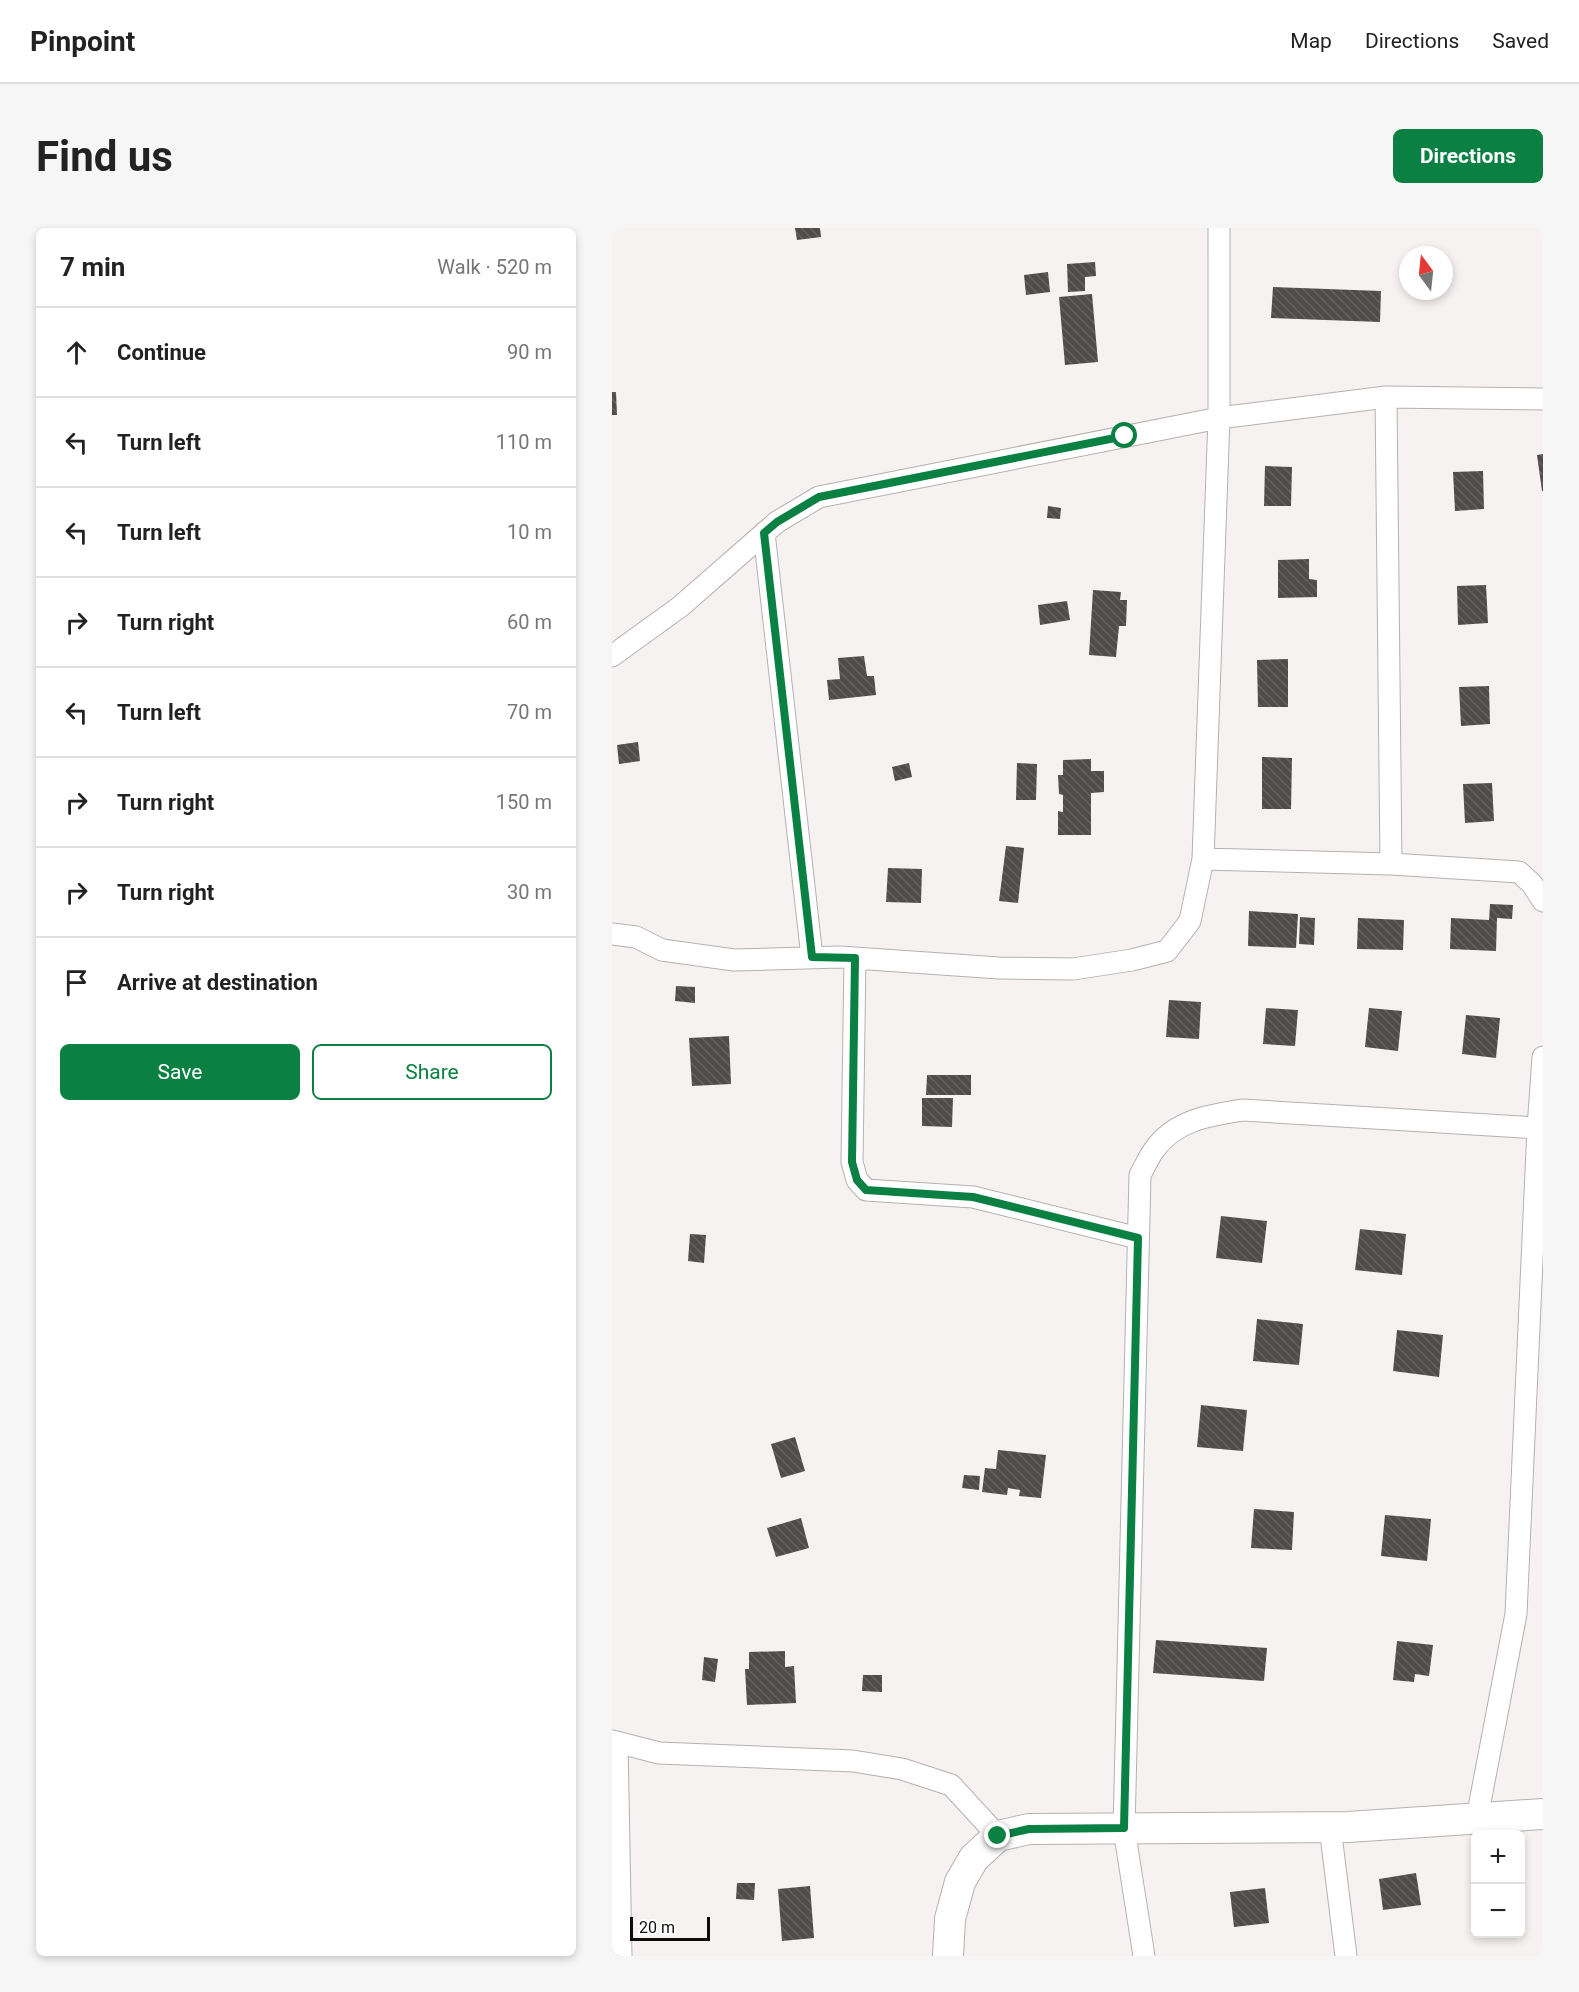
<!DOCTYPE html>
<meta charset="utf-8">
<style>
:root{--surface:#fff;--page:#f6f6f6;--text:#222;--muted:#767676;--line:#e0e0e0;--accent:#0b8043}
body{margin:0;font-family:Roboto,sans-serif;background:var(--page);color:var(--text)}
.controls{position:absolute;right:18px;bottom:18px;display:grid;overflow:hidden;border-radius:9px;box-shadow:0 3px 9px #0003}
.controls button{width:54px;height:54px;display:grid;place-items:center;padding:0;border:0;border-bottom:2px solid var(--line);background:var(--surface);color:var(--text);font:30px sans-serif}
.compass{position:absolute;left:787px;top:18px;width:54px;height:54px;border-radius:50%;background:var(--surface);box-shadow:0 3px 9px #0003;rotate:345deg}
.scale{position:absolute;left:18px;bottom:15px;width:80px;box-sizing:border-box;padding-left:6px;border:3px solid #0d0c0b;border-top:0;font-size:16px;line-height:21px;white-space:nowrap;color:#0d0c0b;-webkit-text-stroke:4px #fff;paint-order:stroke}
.stop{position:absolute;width:18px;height:18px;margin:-14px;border:4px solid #0b8043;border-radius:50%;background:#fff}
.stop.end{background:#0b8043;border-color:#fff;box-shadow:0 2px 6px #0008}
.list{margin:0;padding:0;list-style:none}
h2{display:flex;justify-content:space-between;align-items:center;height:78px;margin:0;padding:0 24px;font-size:26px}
h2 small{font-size:20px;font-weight:400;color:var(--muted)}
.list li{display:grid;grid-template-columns:39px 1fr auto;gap:18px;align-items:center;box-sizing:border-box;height:90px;padding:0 24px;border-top:2px solid var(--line)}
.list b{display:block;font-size:22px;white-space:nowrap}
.list em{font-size:20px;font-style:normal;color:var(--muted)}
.actions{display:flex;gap:12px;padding:18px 24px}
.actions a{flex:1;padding:14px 0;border:2px solid var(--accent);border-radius:9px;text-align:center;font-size:21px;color:var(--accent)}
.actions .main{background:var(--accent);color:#fff}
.icon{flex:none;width:33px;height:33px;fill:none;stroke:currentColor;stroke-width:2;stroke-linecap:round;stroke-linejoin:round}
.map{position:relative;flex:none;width:931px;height:1728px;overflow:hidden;border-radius:9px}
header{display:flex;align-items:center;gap:36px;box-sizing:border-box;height:84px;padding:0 30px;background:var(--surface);border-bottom:2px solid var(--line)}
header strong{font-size:28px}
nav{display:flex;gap:33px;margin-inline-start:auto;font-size:21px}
.intro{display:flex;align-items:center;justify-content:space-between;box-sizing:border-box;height:144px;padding:0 36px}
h1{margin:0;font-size:42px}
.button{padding:15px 27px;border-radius:9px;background:var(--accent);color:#fff;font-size:21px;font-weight:700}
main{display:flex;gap:36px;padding:0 36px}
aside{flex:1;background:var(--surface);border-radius:9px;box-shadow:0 3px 9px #0003}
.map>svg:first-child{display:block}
.building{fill:url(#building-back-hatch)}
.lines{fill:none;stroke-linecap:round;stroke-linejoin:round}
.street-casing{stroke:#b5b1b0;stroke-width:23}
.secondary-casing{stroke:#b5b1b0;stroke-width:32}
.street{stroke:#fff;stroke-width:21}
.secondary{stroke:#fff;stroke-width:30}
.route{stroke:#0b8043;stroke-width:8}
</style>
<header>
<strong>Pinpoint</strong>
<nav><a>Map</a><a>Directions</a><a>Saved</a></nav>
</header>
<div class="intro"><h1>Find us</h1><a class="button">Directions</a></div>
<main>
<aside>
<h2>7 min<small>Walk · 520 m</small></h2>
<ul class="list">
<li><svg class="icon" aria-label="ahead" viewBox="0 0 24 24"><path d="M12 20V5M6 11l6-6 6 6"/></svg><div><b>Continue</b></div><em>90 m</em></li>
<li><svg class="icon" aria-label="left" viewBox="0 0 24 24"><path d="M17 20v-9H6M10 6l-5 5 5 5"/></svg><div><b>Turn left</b></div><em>110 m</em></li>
<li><svg class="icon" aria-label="left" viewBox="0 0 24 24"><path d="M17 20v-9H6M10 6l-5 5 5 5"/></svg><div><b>Turn left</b></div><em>10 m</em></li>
<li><svg class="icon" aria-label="right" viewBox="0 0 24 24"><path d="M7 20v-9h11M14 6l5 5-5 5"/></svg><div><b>Turn right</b></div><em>60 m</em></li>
<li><svg class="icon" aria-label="left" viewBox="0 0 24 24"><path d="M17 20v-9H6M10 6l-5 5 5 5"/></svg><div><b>Turn left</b></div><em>70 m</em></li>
<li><svg class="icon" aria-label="right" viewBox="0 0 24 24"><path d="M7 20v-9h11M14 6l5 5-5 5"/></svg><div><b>Turn right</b></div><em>150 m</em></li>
<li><svg class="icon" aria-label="right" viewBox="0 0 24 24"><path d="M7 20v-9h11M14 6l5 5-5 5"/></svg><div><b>Turn right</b></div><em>30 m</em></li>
<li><svg class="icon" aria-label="arrive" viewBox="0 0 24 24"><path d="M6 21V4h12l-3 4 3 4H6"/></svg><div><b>Arrive at destination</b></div></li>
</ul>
<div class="actions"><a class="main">Save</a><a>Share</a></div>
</aside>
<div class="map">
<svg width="931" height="1728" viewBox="0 0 931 1728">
<defs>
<pattern id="building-back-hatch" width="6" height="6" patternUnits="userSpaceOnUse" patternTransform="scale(1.5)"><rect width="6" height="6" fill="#504c4c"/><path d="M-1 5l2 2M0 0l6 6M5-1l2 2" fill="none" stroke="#646161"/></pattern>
</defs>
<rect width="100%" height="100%" fill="#f6f2f1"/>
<!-- building -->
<path class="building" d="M183,0H208L209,9L185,12Z
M483,34L484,48L473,49V63L456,64L455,36Z
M436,44L438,64L414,67L412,47Z
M661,59L769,63L768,94L659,90Z
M480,66L486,134L453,137L447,69Z
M0,164H4L5,187H0Z
M931,226V263H930L925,227Z
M653,238L680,239L679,278H652Z
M871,243L872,281L843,283L841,244Z
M436,278L449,280L448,291L435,290Z
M697,331V351L705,352V369L666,370V332Z
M874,357L876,395L846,397L845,358Z
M481,362L509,364L508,372H515L514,398H507L504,429L477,427Z
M455,373L458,392L428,397L426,377Z
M252,428L255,448H262L264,467L217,472L215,452L228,451L226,430Z
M676,431V479H646L645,432Z
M877,458L878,496L849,498L847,459Z
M26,514L28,533L7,536L5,517Z
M650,529L680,530L679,581H650Z
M479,531V543H492V564L479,565V607H446V583L451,584V567L447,566L446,547H451V532Z
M297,535L300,549L283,553L280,539Z
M405,535L425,536L424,572H404Z
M880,555L882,593L853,595L851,556Z
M394,618L412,620L406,675L387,673Z
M276,640L310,641L309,675L274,674Z
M878,676L901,677L900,691L885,690L884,723L838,721L839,690L877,692Z
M637,683L686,686L684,720L636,718Z
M688,689L703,690L702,717L687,716Z
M746,690L792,692L791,722L745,721Z
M64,758L83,759V775L63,773Z
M557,772L589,774L587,811L554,809Z
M654,780L686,782L683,818L651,816Z
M757,780L790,783L786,823L753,819Z
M854,787L888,790L884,830L850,826Z
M117,808L119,856L80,858L77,810Z
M315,847H359V867H314Z
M310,870H341L340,899L310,898Z
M609,988L655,993L650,1035L604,1030Z
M748,1001L794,1006L790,1047L743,1042Z
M78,1006L94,1007L92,1035L76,1033Z
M645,1091L691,1096L687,1137L641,1133Z
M785,1102L831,1107L827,1149L781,1143Z
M589,1177L635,1182L631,1223L585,1219Z
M183,1209L193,1243L169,1250L159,1216Z
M386,1222L434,1227L429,1270L407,1268L408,1262L396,1260L395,1267L370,1264L373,1240L384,1241Z
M352,1247L368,1248L367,1262L350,1260Z
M642,1281L682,1284L680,1322L639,1320Z
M773,1287L819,1291L815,1333L769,1328Z
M189,1290L197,1320L164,1329L155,1300Z
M544,1412L655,1420L652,1453L541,1445Z
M785,1413L821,1417L817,1448L803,1446L802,1454L781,1452Z
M173,1423V1439L182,1438L184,1475L135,1477L133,1441H137V1424Z
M92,1429L106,1431L103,1454L90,1452Z
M251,1447H270V1464L250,1463Z
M804,1645L809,1677L771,1682L767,1651Z
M125,1655H143L142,1672L124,1671Z
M198,1658L202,1710L170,1713L166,1661Z
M653,1660L657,1695L622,1699L618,1664Z"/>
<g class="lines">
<!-- street casing -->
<g class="street-casing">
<path id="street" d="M774,169L779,636
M152,305L200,729
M0,428L69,378L165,294L207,269L607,190L774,169L931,171
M591,631L779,636L907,644L920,656L931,673
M0,706L24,709L50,722L122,732L228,729L387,740L461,741L520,732L555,723L578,693L591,631L607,190V0
M243,730L240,934L245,952L254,962L361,969L526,1010
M926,900L931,829
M0,1513L47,1525L241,1533L290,1541L339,1557L386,1608
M5,1514L9,1728
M718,1599L734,1728
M532,1728L512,1601L528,947C533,938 537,929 542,922C563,892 598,887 631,882L926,900L904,1386L865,1590"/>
</g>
<!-- secondary casing -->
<g class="secondary-casing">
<path id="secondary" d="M336,1728L338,1691L348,1654L362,1630L386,1608L417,1601L736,1599L931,1586"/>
</g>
<!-- street -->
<use href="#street" class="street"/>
<!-- secondary -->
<use href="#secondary" class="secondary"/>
</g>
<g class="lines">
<!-- route -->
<path class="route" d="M386,1608L417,1601L512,1600L526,1010L361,969L254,962L245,952L240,934L243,730L200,729L152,305L165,294L207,269L513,208"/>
</g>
</svg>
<div class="controls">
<button>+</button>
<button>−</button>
</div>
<svg class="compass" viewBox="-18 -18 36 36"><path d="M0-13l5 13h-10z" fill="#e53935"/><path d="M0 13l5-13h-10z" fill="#767676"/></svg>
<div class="scale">20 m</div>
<div class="stop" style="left:513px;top:208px"></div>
<div class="stop end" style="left:386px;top:1608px"></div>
</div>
</main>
